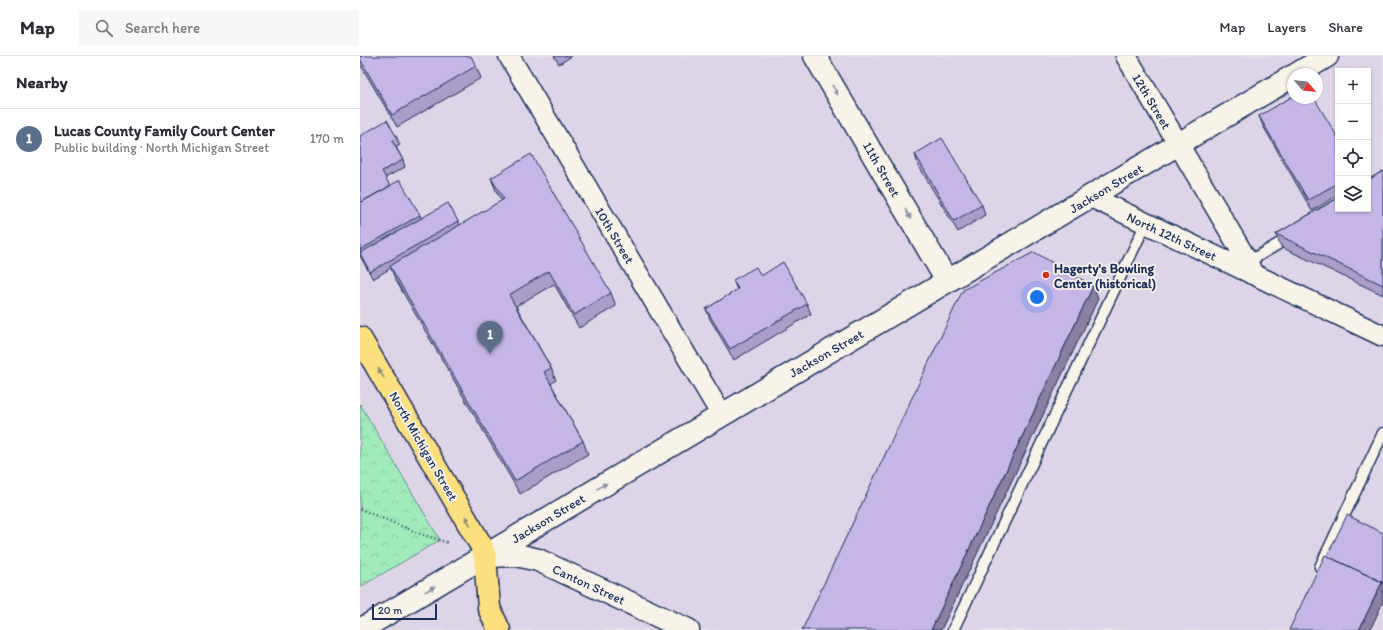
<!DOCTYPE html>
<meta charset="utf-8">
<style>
:root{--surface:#fff;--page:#f7f7f7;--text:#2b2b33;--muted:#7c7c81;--line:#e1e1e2;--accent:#b45309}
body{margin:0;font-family:Itim,sans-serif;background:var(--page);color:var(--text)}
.controls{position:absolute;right:12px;top:12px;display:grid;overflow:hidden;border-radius:0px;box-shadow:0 1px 3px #0004}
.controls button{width:36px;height:36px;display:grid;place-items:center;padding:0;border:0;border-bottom:1px solid var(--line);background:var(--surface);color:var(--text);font:20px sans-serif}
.compass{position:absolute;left:927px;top:12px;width:36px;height:36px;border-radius:50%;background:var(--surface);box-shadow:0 1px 3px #0004;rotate:117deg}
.scale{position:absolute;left:12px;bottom:10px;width:65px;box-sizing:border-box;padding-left:4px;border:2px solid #1b2f5e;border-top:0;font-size:11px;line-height:14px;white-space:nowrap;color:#1b2f5e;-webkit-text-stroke:3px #f7f3e8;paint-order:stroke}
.you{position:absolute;left:677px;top:241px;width:14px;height:14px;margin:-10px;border:3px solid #fff;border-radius:50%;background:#1a73e8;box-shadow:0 0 0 6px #1a73e833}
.badge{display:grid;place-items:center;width:26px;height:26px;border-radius:50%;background:var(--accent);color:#fff;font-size:13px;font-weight:700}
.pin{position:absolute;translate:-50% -33px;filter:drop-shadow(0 1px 2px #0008)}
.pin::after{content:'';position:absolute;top:21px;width:14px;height:12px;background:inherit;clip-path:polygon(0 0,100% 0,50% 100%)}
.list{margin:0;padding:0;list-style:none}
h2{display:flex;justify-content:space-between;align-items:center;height:52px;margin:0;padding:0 16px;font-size:17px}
h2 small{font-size:13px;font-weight:400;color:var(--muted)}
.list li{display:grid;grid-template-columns:26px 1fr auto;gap:12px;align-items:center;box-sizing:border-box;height:60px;padding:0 16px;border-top:1px solid var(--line)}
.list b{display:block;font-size:15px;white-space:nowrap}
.list p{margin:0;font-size:13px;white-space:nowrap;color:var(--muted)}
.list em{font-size:13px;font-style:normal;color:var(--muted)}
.icon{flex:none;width:22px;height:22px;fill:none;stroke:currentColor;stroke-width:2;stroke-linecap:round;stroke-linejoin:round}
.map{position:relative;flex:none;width:1023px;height:574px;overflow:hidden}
header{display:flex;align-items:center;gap:24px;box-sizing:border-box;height:56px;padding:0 20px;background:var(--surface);border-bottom:1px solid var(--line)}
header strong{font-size:19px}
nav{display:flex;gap:22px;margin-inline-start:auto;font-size:14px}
.search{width:280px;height:36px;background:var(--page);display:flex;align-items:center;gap:10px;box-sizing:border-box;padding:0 14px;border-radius:0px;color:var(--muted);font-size:15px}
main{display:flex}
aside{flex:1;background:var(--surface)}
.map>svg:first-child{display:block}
.built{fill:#ded4e8;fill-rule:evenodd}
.park{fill:url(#park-crowns);stroke:#5e8d8c}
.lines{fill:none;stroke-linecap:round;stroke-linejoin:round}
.service-casing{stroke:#1b2f5e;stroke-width:13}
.minor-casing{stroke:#1b2f5e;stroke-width:23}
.tertiary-casing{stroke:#1b2f5e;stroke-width:25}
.primary-casing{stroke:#1b2f5e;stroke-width:25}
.path{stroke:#1b2f5e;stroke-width:2.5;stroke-dasharray:1 3;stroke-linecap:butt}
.service{stroke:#f7f3e8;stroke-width:10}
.minor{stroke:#f7f3e8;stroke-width:20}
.tertiary{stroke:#f7f3e8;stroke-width:22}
.primary{stroke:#fce080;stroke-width:22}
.wall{fill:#aa9dc7;stroke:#1b2f5e}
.shaded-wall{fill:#8b7fa2;stroke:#1b2f5e}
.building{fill:#c6b6e7;stroke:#1b2f5e}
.oneway{fill:#8991a3}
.oneway2{fill:#8c886f}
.poi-dot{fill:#c8321e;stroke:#f7f3e8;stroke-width:1.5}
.labels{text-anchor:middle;stroke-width:3.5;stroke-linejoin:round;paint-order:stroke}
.street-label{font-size:13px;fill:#1b2f5e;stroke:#f7f3e8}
.poi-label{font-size:13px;font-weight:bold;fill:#1b2f5e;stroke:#f7f3e8;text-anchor:start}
</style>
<header>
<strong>Map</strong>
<div class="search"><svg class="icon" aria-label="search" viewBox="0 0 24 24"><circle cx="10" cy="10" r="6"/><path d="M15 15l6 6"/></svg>Search here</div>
<nav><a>Map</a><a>Layers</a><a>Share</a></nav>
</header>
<main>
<aside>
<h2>Nearby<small></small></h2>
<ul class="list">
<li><span class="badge" style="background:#5c6f8a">1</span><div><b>Lucas County Family Court Center</b><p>Public building · North Michigan Street</p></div><em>170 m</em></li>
</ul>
</aside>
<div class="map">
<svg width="1023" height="574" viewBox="0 0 1023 574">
<defs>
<pattern id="park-crowns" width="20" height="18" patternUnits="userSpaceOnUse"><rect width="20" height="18" fill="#a1ebba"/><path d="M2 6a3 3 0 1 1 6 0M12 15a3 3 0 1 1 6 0" fill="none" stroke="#8acaa2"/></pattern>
</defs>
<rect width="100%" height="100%" fill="#e8e1e8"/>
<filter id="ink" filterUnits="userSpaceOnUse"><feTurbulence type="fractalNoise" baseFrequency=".025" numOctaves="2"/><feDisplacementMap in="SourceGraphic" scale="8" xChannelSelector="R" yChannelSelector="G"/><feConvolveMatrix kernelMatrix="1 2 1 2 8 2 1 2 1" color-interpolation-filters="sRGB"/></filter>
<g filter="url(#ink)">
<!-- built -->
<path class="built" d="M0,0H1023V574H0ZM978,15H1008V153H978ZM933,18H957V42H933Z"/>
<!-- park -->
<path class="park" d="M0,348L80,484L0,531Z"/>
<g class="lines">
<!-- service casing -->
<g class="service-casing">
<path id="service" d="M888,206L930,181
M960,511L1023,377
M593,574L786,167"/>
</g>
<!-- minor casing -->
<g class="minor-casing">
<path id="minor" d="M149,0L361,358
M766,0L888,206L892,218
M731,141L1023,280"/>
</g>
<!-- tertiary casing -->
<g class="tertiary-casing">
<path id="tertiary" d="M455,0L587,225
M937,18L967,0
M128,500L157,499L178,504L328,574
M0,574L933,20"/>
</g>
<!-- primary casing -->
<g class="primary-casing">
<path id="primary" d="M0,282L121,489L125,500L129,552L139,574"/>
</g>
<!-- path -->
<path class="path" d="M0,453L58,477L88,487"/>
<!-- service -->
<use href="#service" class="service"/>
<!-- minor -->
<use href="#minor" class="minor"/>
<!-- tertiary -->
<use href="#tertiary" class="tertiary"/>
<!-- primary -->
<use href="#primary" class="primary"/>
</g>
<!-- wall -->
<path class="wall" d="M0,0L116,10L121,22L37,71L0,8Z
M194,0H212L199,8Z
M899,60L978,82V139L952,155L903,70Z
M0,80L37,82L40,89L36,91L43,104L45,111L25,122L30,130L60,159L61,162L98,165L100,169L142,145L136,135L131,122L251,237L256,250L219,272L194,228L156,250L191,312L196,324L191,328L223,385L228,398L160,438L35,223L31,212L13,223L0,200Z
M555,98L622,149L625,159L598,176L558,109Z
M1023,115V239L921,191L916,178Z
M401,220L447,248L451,258L374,304L350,263L346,253L377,234L373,224Z"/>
<!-- shaded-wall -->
<path class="shaded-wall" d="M733,230L738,243L581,574H571Z
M1022,526L1023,528V546L1010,574H999Z"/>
<!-- building -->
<path class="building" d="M0,0H111L116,10L32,59L0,3Z
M933,40V42H954L978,82V127L948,144L899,60Z
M27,64L37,82L32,85L43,104L22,115L30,130L0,147V80Z
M582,82L622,149L594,165L555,98Z
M171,98L251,237L214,259L189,215L149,239L191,312L184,316L223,385L155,425L30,210L144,143L131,122Z
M1023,115V229L916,178L978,142V153H1008V124Z
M40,124L60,159L0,194V147Z
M88,147L98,165L10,216L0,197Z
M674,196L733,230L571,574H442L603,234Z
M423,206L447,248L370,293L346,253L378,233L373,224L396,211L401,220Z
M987,459L1023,477V528L1022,526L967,500Z
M965,499L1022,526L999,574H929Z"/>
<!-- one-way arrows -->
<defs><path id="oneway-solid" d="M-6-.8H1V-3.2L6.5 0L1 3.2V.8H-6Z"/></defs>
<g class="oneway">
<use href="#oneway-solid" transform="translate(475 34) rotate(60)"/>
<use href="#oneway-solid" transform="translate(548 158) rotate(60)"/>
<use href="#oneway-solid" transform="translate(242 430) rotate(-31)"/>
<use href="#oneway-solid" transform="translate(70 533) rotate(-30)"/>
</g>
<g class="oneway2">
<use href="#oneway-solid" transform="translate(21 317) rotate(-120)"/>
<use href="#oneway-solid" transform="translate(108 465) rotate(-119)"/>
</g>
</g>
<!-- markers -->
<circle class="poi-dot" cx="686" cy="219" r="4"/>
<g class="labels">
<!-- street labels -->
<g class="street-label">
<text transform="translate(792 45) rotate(59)" y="5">12th Street</text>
<text transform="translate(522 113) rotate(60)" y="5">11th Street</text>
<text transform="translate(746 132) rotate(-31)" y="5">Jackson Street</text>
<text transform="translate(255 179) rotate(59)" y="5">10th Street</text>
<text transform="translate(812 180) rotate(25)" y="5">North 12th Street</text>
<text transform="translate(466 297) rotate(-30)" y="5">Jackson Street</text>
<text transform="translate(64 390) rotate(60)" y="5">North Michigan Street</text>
<text transform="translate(188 462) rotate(-31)" y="5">Jackson Street</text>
<text transform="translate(229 528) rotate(25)" y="5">Canton Street</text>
</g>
<!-- poi labels -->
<g class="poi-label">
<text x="694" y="217">Hagerty's Bowling<tspan x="694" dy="15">Center (historical)</tspan></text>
</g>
</g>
</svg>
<div class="controls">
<button>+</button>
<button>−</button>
<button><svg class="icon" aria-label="locate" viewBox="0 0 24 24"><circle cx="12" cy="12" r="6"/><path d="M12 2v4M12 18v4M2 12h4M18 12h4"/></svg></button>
<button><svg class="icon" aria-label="layers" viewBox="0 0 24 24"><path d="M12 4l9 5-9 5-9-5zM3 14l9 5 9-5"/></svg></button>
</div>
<svg class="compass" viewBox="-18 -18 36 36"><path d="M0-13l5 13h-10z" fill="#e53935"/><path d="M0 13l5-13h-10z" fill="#7c7c81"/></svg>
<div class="scale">20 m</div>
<div class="you"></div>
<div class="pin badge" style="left:130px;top:298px;background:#5c6f8a">1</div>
</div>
</main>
